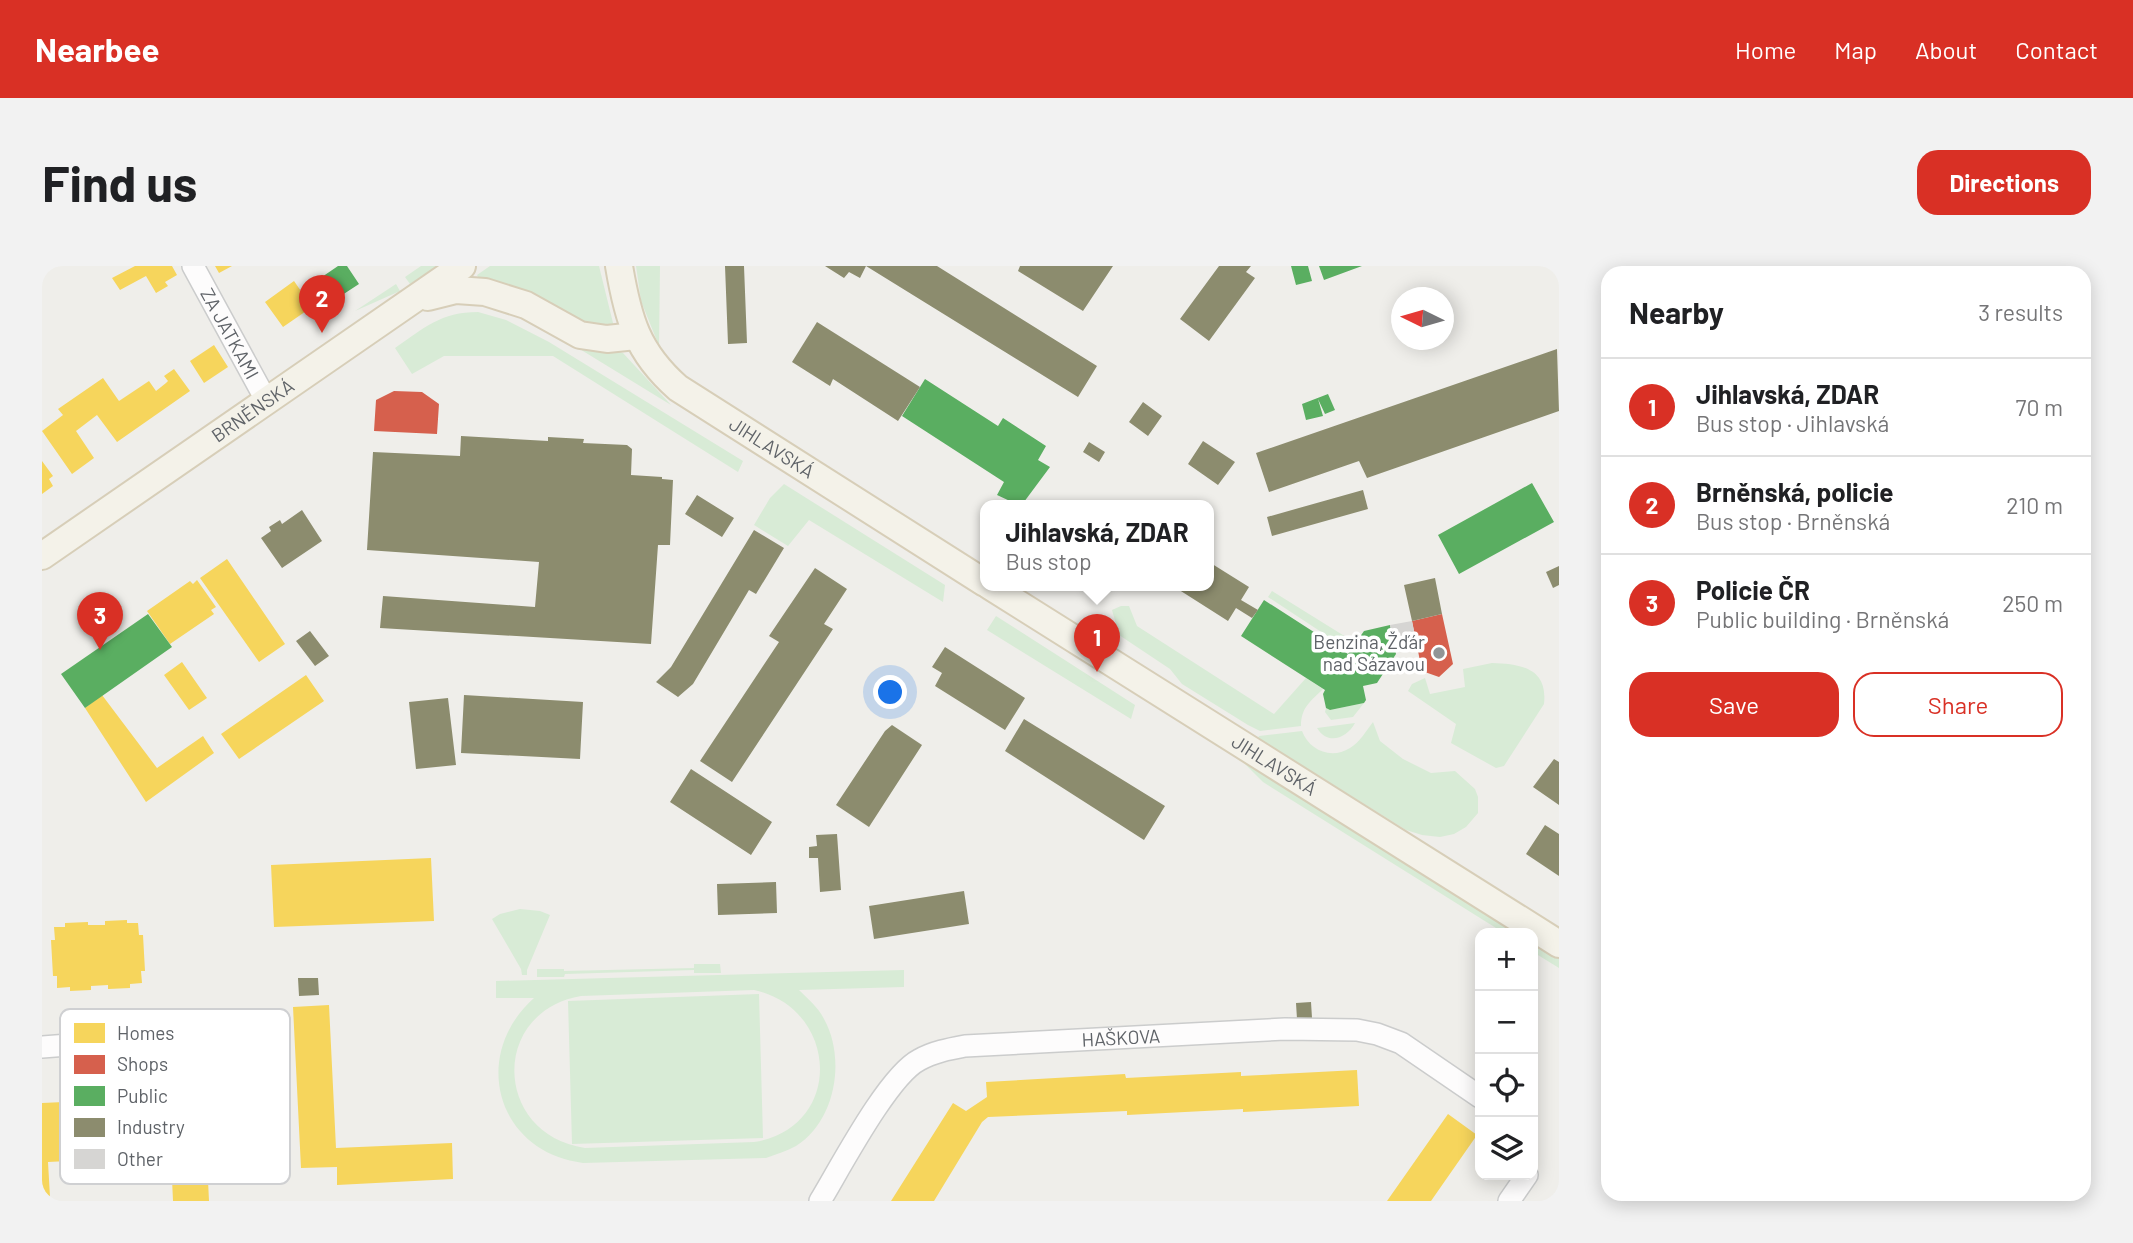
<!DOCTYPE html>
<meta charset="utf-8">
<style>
:root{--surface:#fff;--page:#f2f2f2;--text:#202124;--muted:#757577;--line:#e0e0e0;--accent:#d93025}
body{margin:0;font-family:Barlow,sans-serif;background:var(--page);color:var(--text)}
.controls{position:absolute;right:21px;bottom:21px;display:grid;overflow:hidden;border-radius:14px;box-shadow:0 4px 18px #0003}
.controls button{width:63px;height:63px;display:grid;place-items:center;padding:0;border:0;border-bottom:2px solid var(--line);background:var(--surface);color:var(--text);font:35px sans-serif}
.compass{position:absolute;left:1349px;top:21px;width:63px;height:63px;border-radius:50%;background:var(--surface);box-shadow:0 4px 18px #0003;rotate:275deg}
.you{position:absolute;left:849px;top:427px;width:24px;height:24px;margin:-18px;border:5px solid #fff;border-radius:50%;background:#1a73e8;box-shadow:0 0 0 10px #1a73e833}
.badge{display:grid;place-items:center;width:46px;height:46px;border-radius:50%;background:var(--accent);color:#fff;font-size:23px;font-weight:700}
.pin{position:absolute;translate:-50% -58px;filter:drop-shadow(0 2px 4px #0008)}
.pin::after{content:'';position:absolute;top:37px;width:24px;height:21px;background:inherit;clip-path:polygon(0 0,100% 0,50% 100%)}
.popup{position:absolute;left:938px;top:234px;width:234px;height:91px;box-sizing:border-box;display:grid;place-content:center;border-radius:14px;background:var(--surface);filter:drop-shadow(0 2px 5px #0005);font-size:23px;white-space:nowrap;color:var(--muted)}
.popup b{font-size:26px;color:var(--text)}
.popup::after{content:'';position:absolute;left:50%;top:100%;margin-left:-14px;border:14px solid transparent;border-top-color:var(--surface)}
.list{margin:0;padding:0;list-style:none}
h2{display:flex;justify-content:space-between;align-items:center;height:91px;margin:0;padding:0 28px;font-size:30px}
h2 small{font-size:23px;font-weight:400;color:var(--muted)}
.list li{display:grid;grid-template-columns:46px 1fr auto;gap:21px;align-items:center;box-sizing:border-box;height:98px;padding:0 28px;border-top:2px solid var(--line)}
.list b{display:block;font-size:26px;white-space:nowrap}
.list p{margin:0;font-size:23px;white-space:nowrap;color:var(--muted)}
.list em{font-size:23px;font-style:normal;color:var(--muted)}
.actions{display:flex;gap:14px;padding:21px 28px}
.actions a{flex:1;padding:16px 0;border:2px solid var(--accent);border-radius:21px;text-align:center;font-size:24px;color:var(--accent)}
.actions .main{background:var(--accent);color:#fff}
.icon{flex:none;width:38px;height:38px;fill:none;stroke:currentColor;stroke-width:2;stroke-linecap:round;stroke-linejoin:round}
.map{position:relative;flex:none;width:1517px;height:935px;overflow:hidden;border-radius:21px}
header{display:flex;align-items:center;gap:42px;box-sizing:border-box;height:98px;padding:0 35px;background:var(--accent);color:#fff}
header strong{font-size:33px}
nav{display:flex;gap:38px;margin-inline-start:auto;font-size:24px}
.intro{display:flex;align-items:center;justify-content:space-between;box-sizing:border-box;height:168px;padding:0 42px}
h1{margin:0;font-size:49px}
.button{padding:18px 32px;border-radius:21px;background:var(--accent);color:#fff;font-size:24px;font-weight:700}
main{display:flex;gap:42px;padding:0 42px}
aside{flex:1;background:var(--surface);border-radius:21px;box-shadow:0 4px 18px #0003}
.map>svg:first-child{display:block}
.green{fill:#d8ebd6;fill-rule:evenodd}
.homes{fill:#f6d55c}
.shops{fill:#d6604d}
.public{fill:#5aae61}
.industry{fill:#8c8c6e}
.building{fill:#d6d5d3}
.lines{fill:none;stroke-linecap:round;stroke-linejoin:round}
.minor-casing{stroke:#cbcccc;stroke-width:24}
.major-casing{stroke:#d7ceb8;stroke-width:30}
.minor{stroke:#fdfcfc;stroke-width:21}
.major{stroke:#f4f2e9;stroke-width:26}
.poi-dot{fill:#919496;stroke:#fff;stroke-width:2.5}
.labels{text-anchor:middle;stroke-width:7;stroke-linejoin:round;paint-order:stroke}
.street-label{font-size:19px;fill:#5f6368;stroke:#fff}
.poi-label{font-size:19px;fill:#5f6368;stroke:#fff;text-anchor:end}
.key{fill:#fff;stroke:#cfd0d2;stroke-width:2}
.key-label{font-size:19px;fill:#5f6368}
</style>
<header>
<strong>Nearbee</strong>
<nav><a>Home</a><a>Map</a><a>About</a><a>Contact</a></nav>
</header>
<div class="intro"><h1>Find us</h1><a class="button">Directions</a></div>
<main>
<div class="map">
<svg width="1517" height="935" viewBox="0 0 1517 935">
<rect width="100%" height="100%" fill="#efeeea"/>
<!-- green -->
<path class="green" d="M379,0H395L368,18L363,11Z
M448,0H557L572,61L552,62L438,15L435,9Z
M594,0H618L617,80L599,35Z
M354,18L358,25L313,45Z
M436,46L464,54L507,76L701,195L696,206L511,90H402L370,108L353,82C382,62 399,46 436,46Z
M523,74L581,87L629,139Z
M742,218L903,319L901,336L767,254L746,280L712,259L728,232Z
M1230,325L1304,371L1299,379L1226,331Z
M1079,340H1087L1095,360L1232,448L1264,412L1281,423C1269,435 1259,441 1259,460L1218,465L1206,459L1140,418L1128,403L1077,369L1070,344Z
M954,350L1093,439L1089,453L945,364Z
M1450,397C1479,398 1506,402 1502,438L1462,500L1454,502L1409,477L1414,458L1366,425L1370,418L1383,412L1388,428L1423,421L1421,403Z
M1322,437L1311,451L1289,454L1283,446L1284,442L1288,444Z
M1331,456L1338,475L1361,493L1389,507L1413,505L1433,523L1436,531V547L1424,561L1412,568L1398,571L1380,569L1364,564L1216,472L1217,470L1260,465C1267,484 1289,494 1308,482C1318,476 1324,465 1331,456Z
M1313,457C1305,472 1286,480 1275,462Z
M1200,495L1476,667H1462L1221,516Z
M478,643L498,645L508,649L485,704V709H480L479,703L450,653L458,648Z
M1491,677L1517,693V702L1491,686Z
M652,698H678L679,707H652V704L523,708L522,711H495V703H522V705L652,702Z
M862,704V721L757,724C766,733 776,741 782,753C804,792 794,855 754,880C745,885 734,888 724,892L541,897C454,886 428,789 492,732H454V715ZM712,724C798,743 802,862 712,876L543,882C452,869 447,746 539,730Z
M717,728L721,872L530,878L526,735Z"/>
<!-- homes -->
<path class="homes" d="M93,0H130L135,9L123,16L126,20L114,27L104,10L78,24L70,12Z
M173,0H190L177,7Z
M252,15L270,41L241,61L223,36Z
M172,79L186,101L162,117L148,95Z
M132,103L148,125L75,176L55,149L34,165L52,192L30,208L0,165L21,149L16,143L61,112L77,135L107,115L114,125L124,117L126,115L122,110Z
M0,195L11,210L7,213L11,220L0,228Z
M185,293L243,378L217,396L158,312Z
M155,314L174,341L169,344L172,348L128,378L105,345L148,315L151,318Z
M140,396L165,432L147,444L122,409Z
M264,409L282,435L197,493L179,468Z
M60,429L115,502L161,470L172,487L104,536L43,442Z
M389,592L392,655L232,661L229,599Z
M85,654V657H96L97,669H101L103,705H99L100,717L88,718V722L66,723V719L49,720V724L28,725V721L15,722V710H11L9,674H13L12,661H23V657L46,656V659H63V655Z
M287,739L294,882L410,877L411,913L295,919V901L259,902L251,741Z
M1315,804L1317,840L1201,846V843L1085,849V845L946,851L940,856L892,935H849L911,837L924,845L945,831L944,816L1083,808L1084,812L1199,806V810Z
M125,812V831L162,830L167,935H131L127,848L23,854L26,895L6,896L8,931L0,932V837L22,836L21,817L55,814L56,816Z
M1406,848L1435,869L1389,935H1345Z"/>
<!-- shops -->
<path class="shops" d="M352,125L380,126L397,138L395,168L332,165L334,134Z
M1400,348L1411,398L1397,411L1380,405L1370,355Z"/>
<!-- public -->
<path class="public" d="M296,0H305L317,18L291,35L277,13Z
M1249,0H1266L1270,15L1254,19Z
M1277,0H1320L1282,14Z
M883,113L956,160L961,152L1004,180L996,194L1008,201L979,240L955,229L962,216L860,150Z
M1286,128L1293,144L1283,148L1276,133L1281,150L1264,154L1260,138Z
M1490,217L1512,256L1417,308L1396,269Z
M1222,334L1306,388L1322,365L1348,359L1354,388L1335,417L1321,420L1324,434L1322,437L1288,444L1284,442L1281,428L1283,424L1199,370Z
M106,348L130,381L43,442L19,408Z"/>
<!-- industry -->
<path class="industry" d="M683,0H702L705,77L686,78Z
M783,0H895L1055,100L1036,131L824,0L818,12L807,6L802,12Z
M978,0H1071L1041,45L976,5Z
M1177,0H1209L1204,6L1213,12L1167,75L1138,53Z
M775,56L878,121L856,155L791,113L788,120L750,96Z
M1515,83L1517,145L1325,212L1317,195L1227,226L1214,187Z
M1101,136L1120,150L1106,170L1087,156Z
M419,170L506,175V171L542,173L541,177L585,179L590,183L589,209L620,211V213L631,214L628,279H616L609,378L338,362L341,330L493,341L497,296L325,284L331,186L418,190Z
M1161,175L1193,196L1176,219L1146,198Z
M1047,176L1063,186L1057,196L1041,186Z
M1321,224L1326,243L1230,270L1225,251Z
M655,229L692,252L680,271L643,248Z
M260,244L280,275L240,302L219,272L229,265L227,261L238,254L240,258Z
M712,264L742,282L714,328L707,324L651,418L636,431L614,416L629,401Z
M1167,296L1207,321L1199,334L1216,344L1210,352L1194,342L1186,355L1131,320H1167Z
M1517,300V319L1511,322L1504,306Z
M773,302L805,323L782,358L791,363L690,516L658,495L737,376L727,370Z
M1393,312L1400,348L1370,355L1362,319Z
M268,365L287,390L273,400L254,375Z
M903,381L983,432L963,464L893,420L900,407L890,401Z
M422,429L541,436L538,493L419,487Z
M406,432L414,499L374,503L367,436Z
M982,453L1123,540L1102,574L963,485Z
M850,459L880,479L827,561L794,539L843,465Z
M1512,493L1517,496V539L1491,521Z
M649,503L730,556L709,589L628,536Z
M1503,559L1517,568V610L1484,588Z
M795,568L799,624L778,626L776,592H767V581L775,580L774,569Z
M734,616L735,647L676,649L675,618Z
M922,625L927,658L832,673L827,640Z
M256,712H276L277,729L257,730Z
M1269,736L1270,752L1255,753L1254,737Z"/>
<!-- building -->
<path class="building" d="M1370,355L1375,380L1353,384L1348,359Z"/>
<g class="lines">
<!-- minor casing -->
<g class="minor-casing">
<g id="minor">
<path id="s1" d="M151,0L224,134"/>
<path d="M0,781L103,773H199"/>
<path id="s2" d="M778,935C798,902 846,810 877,794C891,786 907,783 923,780L1243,763L1315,764L1335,768L1359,777L1438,831"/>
<path d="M1467,935L1485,909"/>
</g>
</g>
<!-- major casing -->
<g class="major-casing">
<g id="major">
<path id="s3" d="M577,0C586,53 595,86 636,122L943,317"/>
<path d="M386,31L414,24L443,26L484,39L538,69L565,73L594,70"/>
<path id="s4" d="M0,290L420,0"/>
<path id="s5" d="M948,320L1517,678"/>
</g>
</g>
<!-- minor -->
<use href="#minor" class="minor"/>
<!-- major -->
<use href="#major" class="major"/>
</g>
<!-- markers -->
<circle class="poi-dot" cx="1397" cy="387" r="7"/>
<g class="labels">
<!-- street labels -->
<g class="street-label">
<text dy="7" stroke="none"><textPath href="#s1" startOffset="77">ZA JATKAMI</textPath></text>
<text dy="7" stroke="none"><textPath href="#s4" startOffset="256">BRNĚNSKÁ</textPath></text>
<text dy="7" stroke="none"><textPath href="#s3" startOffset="250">JIHLAVSKÁ</textPath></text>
<text dy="7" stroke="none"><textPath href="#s5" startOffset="336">JIHLAVSKÁ</textPath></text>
<text dy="7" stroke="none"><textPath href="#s2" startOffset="378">HAŠKOVA</textPath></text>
</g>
<!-- poi labels -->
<g class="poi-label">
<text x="1383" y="383">Benzina, Žďár<tspan x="1383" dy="22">nad Sázavou</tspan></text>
</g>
</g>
<!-- legend -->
<rect x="18" y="743" width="230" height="175" rx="10" class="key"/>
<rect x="32" y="757" width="31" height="20" fill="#f6d55c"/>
<rect x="32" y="789" width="31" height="19" fill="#d6604d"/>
<rect x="32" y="820" width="31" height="20" fill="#5aae61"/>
<rect x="32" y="852" width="31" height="19" fill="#8c8c6e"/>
<rect x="32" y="883" width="31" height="20" fill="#d6d5d3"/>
<g class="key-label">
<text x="75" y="774">Homes</text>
<text x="75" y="805">Shops</text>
<text x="75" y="837">Public</text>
<text x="75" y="868">Industry</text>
<text x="75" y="900">Other</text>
</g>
</svg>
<div class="controls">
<button>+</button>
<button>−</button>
<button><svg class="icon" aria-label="locate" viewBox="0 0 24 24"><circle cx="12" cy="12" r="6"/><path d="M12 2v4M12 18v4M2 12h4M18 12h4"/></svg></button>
<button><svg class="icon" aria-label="layers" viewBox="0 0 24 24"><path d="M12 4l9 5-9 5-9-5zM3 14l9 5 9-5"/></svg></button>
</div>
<svg class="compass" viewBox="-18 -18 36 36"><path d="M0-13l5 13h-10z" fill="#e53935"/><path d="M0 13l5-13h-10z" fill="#757577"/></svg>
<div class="you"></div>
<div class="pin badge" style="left:1055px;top:406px">1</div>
<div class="popup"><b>Jihlavská, ZDAR</b>Bus stop</div>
<div class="pin badge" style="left:280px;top:67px">2</div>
<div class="pin badge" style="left:58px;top:384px">3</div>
</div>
<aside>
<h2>Nearby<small>3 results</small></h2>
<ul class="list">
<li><span class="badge">1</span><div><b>Jihlavská, ZDAR</b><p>Bus stop · Jihlavská</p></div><em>70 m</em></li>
<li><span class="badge">2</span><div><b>Brněnská, policie</b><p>Bus stop · Brněnská</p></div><em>210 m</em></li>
<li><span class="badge">3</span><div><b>Policie ČR</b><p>Public building · Brněnská</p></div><em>250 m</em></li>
</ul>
<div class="actions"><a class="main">Save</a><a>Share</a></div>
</aside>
</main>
